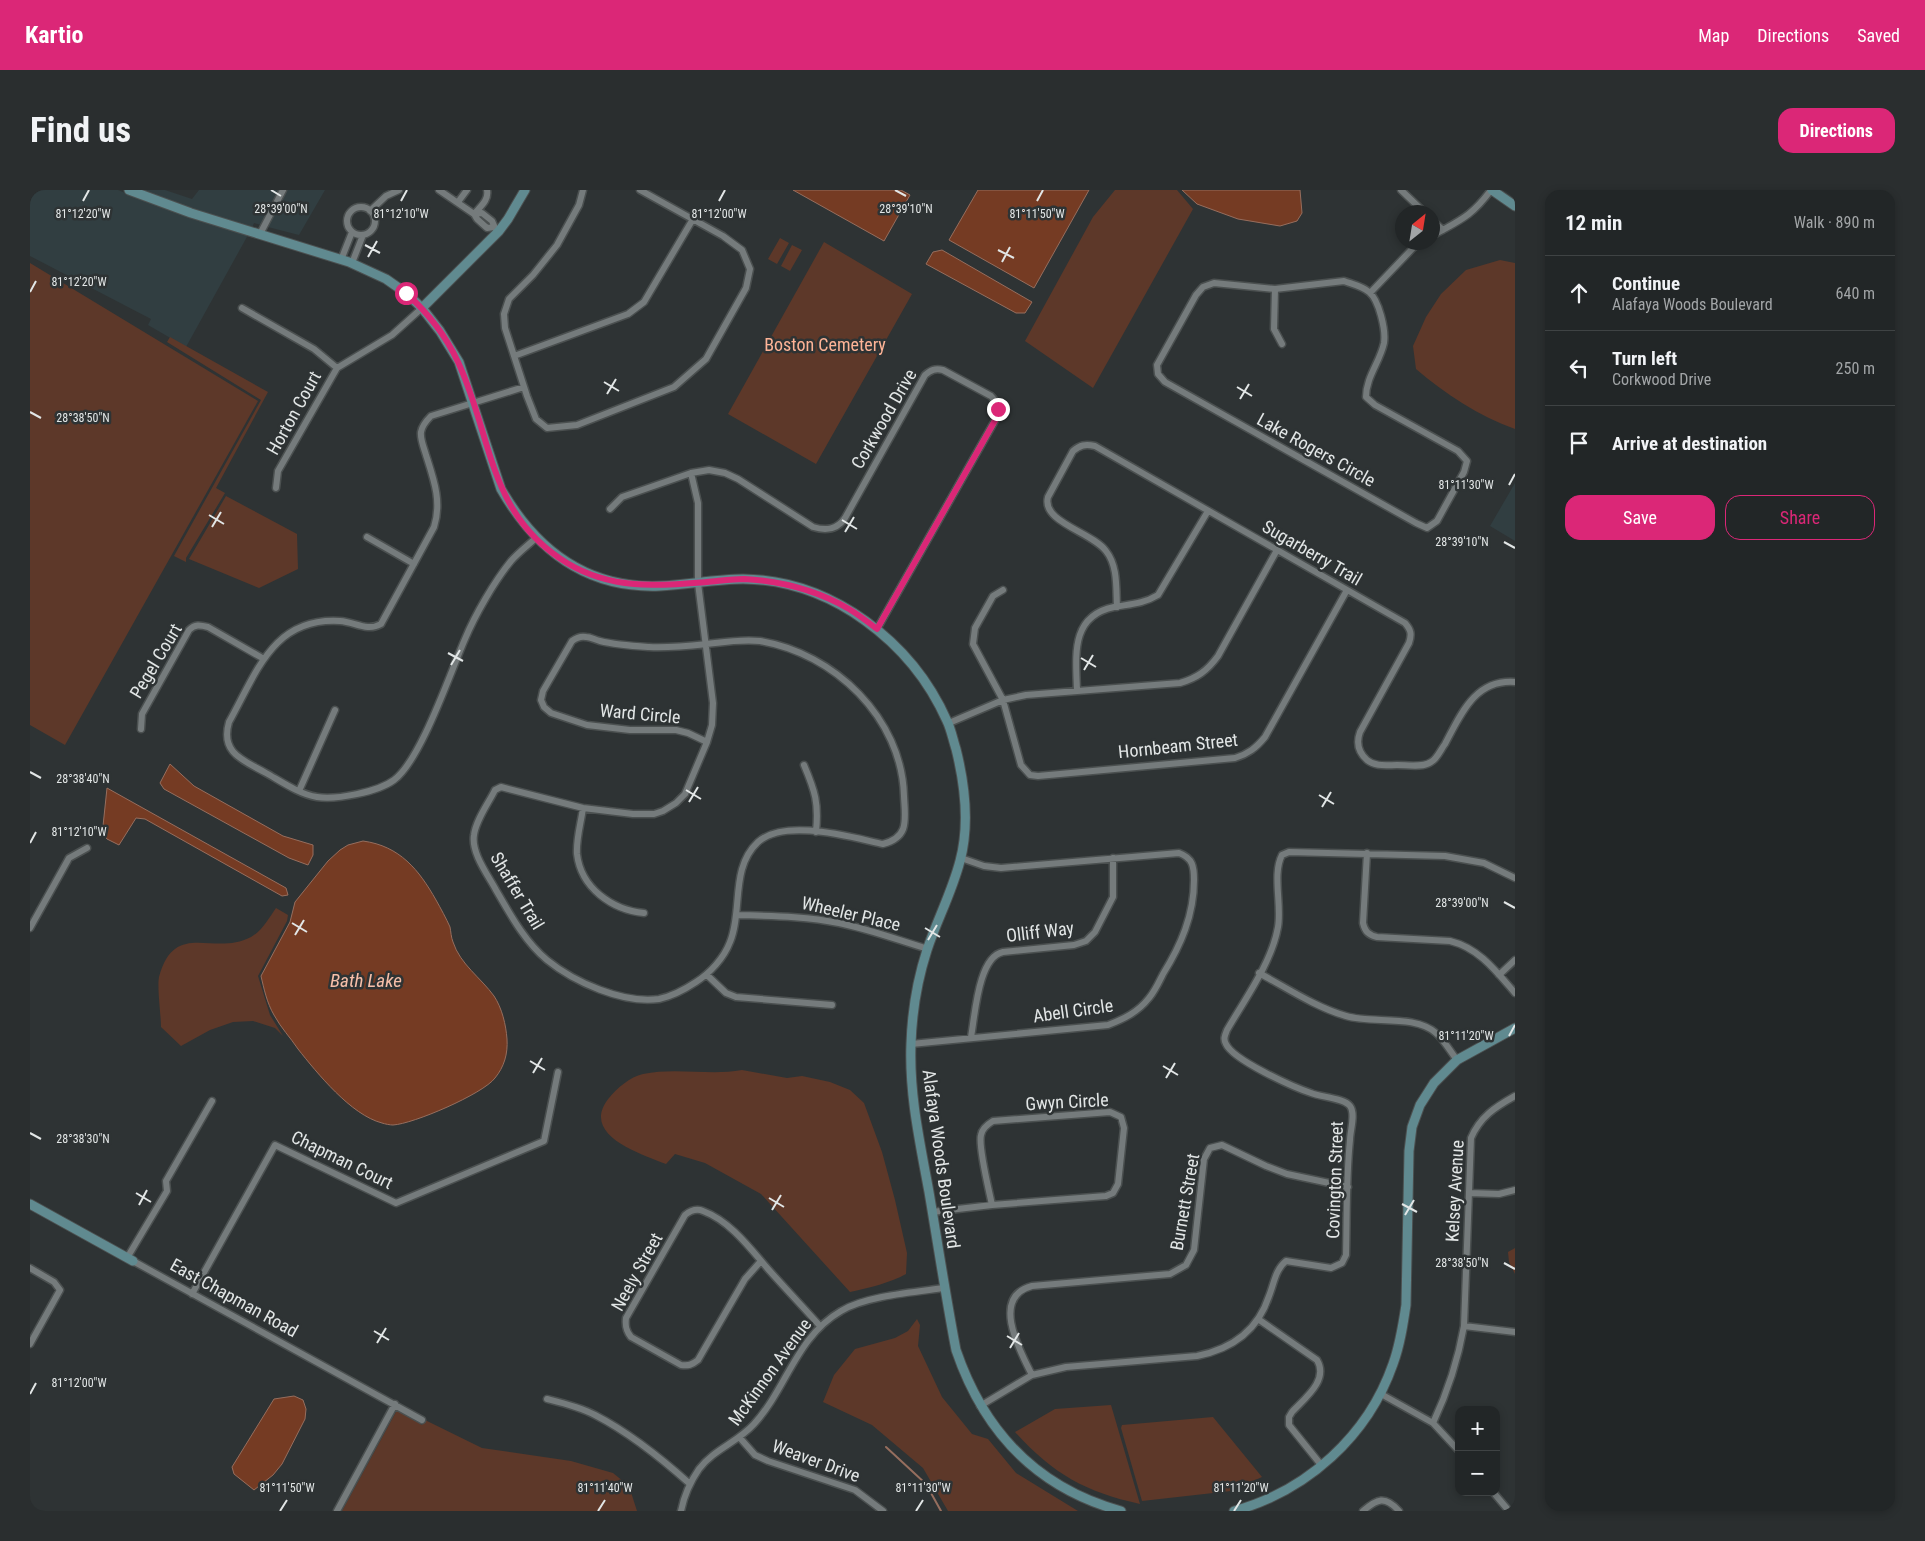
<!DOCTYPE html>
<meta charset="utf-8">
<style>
:root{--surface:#222627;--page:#2a2e2f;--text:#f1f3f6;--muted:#a2a5a7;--line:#3f4344;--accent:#db2777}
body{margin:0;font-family:"Roboto Condensed",sans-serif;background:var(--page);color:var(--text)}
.controls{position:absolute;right:15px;bottom:15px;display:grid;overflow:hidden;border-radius:10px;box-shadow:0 2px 8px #0003}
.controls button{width:45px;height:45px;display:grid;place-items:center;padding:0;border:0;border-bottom:1px solid var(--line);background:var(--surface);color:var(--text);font:25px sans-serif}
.compass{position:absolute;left:1365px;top:15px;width:45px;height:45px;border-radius:50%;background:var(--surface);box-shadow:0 2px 8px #0003;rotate:30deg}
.stop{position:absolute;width:15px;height:15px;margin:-11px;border:4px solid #db2777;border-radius:50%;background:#fff}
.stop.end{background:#db2777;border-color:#fff;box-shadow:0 1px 5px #0008}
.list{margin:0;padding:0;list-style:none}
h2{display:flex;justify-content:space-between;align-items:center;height:65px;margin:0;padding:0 20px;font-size:21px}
h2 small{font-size:16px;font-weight:400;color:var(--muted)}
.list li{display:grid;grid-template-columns:32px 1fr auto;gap:15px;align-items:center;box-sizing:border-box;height:75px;padding:0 20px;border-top:1px solid var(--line)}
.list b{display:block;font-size:19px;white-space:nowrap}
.list p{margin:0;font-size:16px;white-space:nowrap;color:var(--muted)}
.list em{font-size:16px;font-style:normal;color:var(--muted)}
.actions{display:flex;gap:10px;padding:15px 20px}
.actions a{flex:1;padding:11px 0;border:1px solid var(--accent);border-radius:15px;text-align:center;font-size:18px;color:var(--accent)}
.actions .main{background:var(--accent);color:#fff}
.icon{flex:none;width:28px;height:28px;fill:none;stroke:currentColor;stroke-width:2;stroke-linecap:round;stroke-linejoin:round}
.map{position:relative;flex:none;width:1485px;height:1321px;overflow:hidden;border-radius:15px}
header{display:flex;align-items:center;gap:30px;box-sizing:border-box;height:70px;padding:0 25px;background:var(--accent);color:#fff}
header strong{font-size:24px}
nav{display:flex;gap:28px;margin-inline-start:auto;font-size:18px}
.intro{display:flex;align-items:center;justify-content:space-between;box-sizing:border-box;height:120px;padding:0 30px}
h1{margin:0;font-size:35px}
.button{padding:12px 22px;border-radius:15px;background:var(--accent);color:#fff;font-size:18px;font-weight:700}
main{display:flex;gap:30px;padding:0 30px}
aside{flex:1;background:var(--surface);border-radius:15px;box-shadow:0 2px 8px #0003}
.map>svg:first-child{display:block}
.built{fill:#313e41}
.green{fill:#5d3829}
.water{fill:#753b23;stroke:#966e5e}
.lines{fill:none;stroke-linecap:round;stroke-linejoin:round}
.stream{stroke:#966e5e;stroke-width:2}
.street-casing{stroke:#4b5050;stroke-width:9}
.secondary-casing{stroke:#4b5050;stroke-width:11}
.street{stroke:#757b7c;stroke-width:6}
.secondary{stroke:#608a90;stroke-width:9}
.route{stroke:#db2777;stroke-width:6}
.ticks{fill:none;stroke:#e2e6e6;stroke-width:2}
.labels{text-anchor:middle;stroke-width:5;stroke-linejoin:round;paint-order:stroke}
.park-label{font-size:18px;fill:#feb497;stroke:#2e3334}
.street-label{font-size:18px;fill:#e2e6e6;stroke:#2e3334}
.water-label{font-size:19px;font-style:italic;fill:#f7bfa9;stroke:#2e3334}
.ticks-label{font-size:12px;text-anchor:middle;fill:#e2e6e6;stroke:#2e3334;stroke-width:5;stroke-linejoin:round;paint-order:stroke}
</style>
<header>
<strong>Kartio</strong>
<nav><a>Map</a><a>Directions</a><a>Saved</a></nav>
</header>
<div class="intro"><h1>Find us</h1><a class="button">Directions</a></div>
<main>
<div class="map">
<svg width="1485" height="1321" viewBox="0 0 1485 1321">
<rect width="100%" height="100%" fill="#2e3334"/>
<!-- built -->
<path class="built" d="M0,0H88L120,13L218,45L156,157L118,135L121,129L0,66Z
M109,0H135L162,9L169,0H249L231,35L224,33L222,38Z
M257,0H295L269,45L238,37Z
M1485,293V351L1460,336Z"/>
<!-- green -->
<path class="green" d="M1085,0H1147L1163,19L1063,198L995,151L1063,27Z
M750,48L759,53L747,74L738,69Z
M794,52L882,104L786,274L698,224Z
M762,55L772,60L760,81L751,76Z
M1470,70L1485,73V239C1449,226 1415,204 1386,179L1383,156L1396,127L1411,104L1436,80Z
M0,73L228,211L35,555L0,535Z
M140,147L238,202L186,298L195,303L156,368V372L144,366L231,210L137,152Z
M196,306L267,344L268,379L229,398L159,369Z
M246,718L258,725L257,731L228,786L240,825L253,846L245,838L223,831L203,832L180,840L151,856L131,837C131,825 127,798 129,787C145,729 183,767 221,747C232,741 239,728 246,718Z
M712,880L757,888L772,886L800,892L820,900L834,913L852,962L865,1010L877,1063L876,1084C860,1093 838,1098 820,1102L731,1004L675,973L645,964L636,974C611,964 549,945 579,908C587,898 600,887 613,884C646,877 680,886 712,880Z
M1485,1058V1084L1479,1072L1478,1062Z
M887,1129L890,1135L888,1156L912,1207L942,1244L958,1249L986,1283L1048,1321H918L893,1278L842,1235L793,1212L804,1185L825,1159L865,1148L878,1141Z
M1081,1215L1110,1314C1055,1302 1023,1284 985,1242L1025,1219Z
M367,1220L392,1235L395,1230L452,1258L541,1271L583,1283L599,1296L607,1321H312Z
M1183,1227L1232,1287L1201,1301L1112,1311L1091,1238L1092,1235Z"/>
<!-- water -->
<path class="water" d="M763,0H871L880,5L854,51Z
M948,0H1059L1004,98L919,50Z
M1152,0H1270L1272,23L1267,31L1250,36L1208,29L1167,14Z
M912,60L1002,112L995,123H986L896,74L903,62Z
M140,574L164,596L253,646L283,655V665L278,675L259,668L134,599L130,593Z
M77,598L256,698L258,705L252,706L115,629L106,628L89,655L77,649L69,639L73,636Z
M333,651C370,656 389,680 406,710C411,719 416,728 420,737C421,742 421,747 423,752C430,774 451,788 464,806C472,818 476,835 477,849C478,864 474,877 465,888C453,904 383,934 363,935C360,935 355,934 352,933C321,925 287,883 268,859C260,847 251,838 244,825C237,813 234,799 231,786L260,732L265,712L298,671L310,660L318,655Z
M264,1206L273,1210L276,1219L275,1229L252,1274L243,1285L224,1300L204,1284L202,1277L244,1209Z"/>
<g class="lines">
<!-- stream -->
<path class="stream" d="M856,1257L896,1294L911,1321"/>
<!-- street casing -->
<g class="street-casing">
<path id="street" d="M409,0L444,24L447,29L457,38L464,37
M553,0L549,15L527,55L503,85L479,109L474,124L475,138L497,206L506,229L517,238L547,235L644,197L676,169L716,98L720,79L712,60L693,46L610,0
M1371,0L1394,22
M428,12L437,0
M317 31a14 14 0 1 1 28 0a14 14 0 1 1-28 0Z
M340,21L356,6L369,0
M444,24L452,23L462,31L465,38
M444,24C451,16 459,10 457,0
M1402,30L1413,40
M230,44L253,0
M1402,46C1430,30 1441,27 1461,0
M311,70L322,42
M322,73L333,45
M1314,91C1322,94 1332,96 1339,102C1349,110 1356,140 1354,153C1350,172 1336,187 1336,207L1345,215L1428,261L1437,271L1434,282L1407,331L1397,338L1386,333L1135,192L1128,184L1127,175L1166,105L1173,97L1184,93L1245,99Z
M1245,99L1244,139L1252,154
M1340,103L1384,57L1391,52
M212,118L284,159L307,178
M484,166L598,124L614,112L663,29
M494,197L401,226C397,230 392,236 391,242C390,249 394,258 396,265C404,290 412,312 404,337L351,434C337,442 325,432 310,431C243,427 227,482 199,532C190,563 213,570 236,583C252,592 269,604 287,607C306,610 348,602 364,590C391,570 420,483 435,449C445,425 464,392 481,371C488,363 497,356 506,348
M661,283L668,313V393L683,513L682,535L677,552L655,604L646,613L633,621L624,624H603L553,618L471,597L465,600C458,614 446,630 444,645C441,663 458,685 466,700C480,724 495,752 517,770C544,792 593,814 629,809C643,806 654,800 666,792C680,783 694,768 700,752C713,720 700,678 728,652C755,628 820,647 853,654C880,647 875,629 874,606C872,528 804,463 730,451C711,449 694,452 677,454C658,456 638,458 619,457C603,456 586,455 570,451C565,450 561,447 556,447C551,446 546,448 542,451L513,501L511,510L514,517L521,523L557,535L600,540H646L658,543L677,552
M246,298L248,281L307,178L362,145L392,118
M580,319L592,307L661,283L679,280L695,283L708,289L783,337C796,341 807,340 815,328L895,185C901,180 905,178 913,180L961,206C968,213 968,218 967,227L847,439
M337,347L384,374
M973,400L963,406L945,438L943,454L973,510L991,575L1000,585L1008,586L1205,568C1218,564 1226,558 1235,547L1317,400
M1087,417C1086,398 1088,376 1076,361C1062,342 1011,332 1018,307L1043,261C1050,255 1055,254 1065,256L1375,433C1381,440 1382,444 1379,453L1330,542C1326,553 1328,562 1337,570C1345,577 1357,575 1367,575C1377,575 1393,578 1401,572C1407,569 1411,559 1415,554C1431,524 1445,489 1485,492
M1047,501C1046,466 1040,426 1084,417C1101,414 1113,414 1128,405L1178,321
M919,533L973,510L996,505L1150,493C1167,488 1177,481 1188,466L1247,360
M111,539L112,524L159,440C165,434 170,435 178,437L234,469
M774,575C785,601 789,613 786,642
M269,601L305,520
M553,618C551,633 546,649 547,664C551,698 582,720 614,723
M1337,663L1333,733C1335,742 1339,745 1347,747L1420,751C1449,758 1466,781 1485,803
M707,725C741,726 775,726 809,733C839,739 868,750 898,759
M0,738L39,668L57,658
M1229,783C1257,798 1285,817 1316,826C1342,834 1385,824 1406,843C1414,850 1420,861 1427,870
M677,785L696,803L706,807L802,815
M1469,785L1485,770
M941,847C945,826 948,767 973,762L1044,755L1056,751L1065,742L1083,707V668
M881,854L1078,835C1094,829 1108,822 1119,808C1125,801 1129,792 1133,784C1151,755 1164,725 1164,690C1164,677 1163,668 1149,663L971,678L954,676L931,668
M1439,1003L1469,1004L1485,1000
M902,1022L962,1015L1076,1006L1083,1003L1088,994L1094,938L1091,927L1080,922L963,931C958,934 952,938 951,945C948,957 959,1000 962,1015
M97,1068L137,1001L136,991L182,911
M103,1071L392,1230
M731,1071L715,1089L668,1170C662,1175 658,1176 651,1175L601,1147C596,1141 595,1136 596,1128L655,1025C660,1021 666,1018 673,1021C700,1031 720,1058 738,1079C755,1098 773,1117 790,1136
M0,1078L24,1092L30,1100L0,1154
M162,1104L245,955L366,1013L514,951L528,882
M1228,1129L1287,1170C1299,1190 1275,1208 1262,1222L1259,1227V1235L1292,1276
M1434,1136L1485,1142
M1002,1185C990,1161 960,1107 1002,1096L1140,1084L1156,1075L1164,1060L1174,969L1180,958L1192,955L1236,976L1257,984L1318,997
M1351,1204L1403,1233L1429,1261
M517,1209C533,1213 550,1217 565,1225C600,1243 631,1268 660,1294
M950,1216L1002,1185L1036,1177L1167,1166C1202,1159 1228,1140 1239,1106C1244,1094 1245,1080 1256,1071L1301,1078L1312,1073L1316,1065C1317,1027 1316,988 1320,950C1320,941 1326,924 1320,916C1314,908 1290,907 1281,903C1263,897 1203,870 1196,854C1193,849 1195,845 1197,840C1215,809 1242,772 1248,737C1252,715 1242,684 1252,665L1259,662L1415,666L1454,673L1485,688
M1403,1233C1418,1201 1428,1170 1434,1136L1441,948C1450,927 1465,917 1485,906
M710,1248L725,1265L738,1271L825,1300L853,1321
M1463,1302L1479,1321
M307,1321L365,1214
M651,1321C654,1306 660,1292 669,1279C683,1260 708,1252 724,1234C757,1198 766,1147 811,1121C835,1106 885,1102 914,1098
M1333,1321C1347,1309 1355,1305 1369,1321"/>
</g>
<!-- secondary casing -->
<g class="secondary-casing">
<path id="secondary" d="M99,0L161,23L319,72L356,89L376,103L392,118L410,141L429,172L471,299C506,360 557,399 630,396C657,395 685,389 713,389C802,390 882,452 917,531C921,539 923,550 926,559C935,595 940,634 930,671C922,702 907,730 897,760C887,791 882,822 881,854C879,904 890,953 899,1002C908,1055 916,1108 926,1160C954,1242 1007,1298 1091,1321
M1462,0L1485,16
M392,118L469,41L478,29L495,0
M0,1014L103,1071
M1204,1321C1277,1301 1338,1246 1363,1174C1370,1155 1373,1135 1376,1115L1379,961L1382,937L1390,915L1404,893L1427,870L1485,838"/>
</g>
<!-- street -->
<use href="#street" class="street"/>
<!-- secondary -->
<use href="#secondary" class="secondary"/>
</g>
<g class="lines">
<!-- route -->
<path class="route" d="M376,103C398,123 416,146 428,172C463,247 457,324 537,373C582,400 627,396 677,392C689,391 702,389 714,389C750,391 788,401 819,419C829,425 838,432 847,439L967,227L968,219"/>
</g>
<!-- ticks -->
<path class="ticks" d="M241,0L251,6M865,0L876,6M53,11L59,0M371,11L377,0M689,11L695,0M1007,11L1013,0M335,55L350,63M968,60L984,68M338,67L347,51M972,72L980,57M0,102L6,91M574,192L589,201M1207,197L1222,206M577,204L586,189M1210,209L1219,194M0,222L11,228M1479,295L1485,284M179,325L194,334M812,330L827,339M182,337L191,322M815,342L824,327M1474,352L1485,358M418,463L433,471M1051,468L1066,477M421,475L430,460M1054,480L1063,465M0,582L11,588M656,600L671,609M1289,605L1304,614M659,612L668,597M1292,617L1301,602M0,653L6,642M1474,712L1485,718M262,733L277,742M895,738L910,747M265,745L274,730M898,750L907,735M1479,846L1485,835M500,871L515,880M1133,876L1148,885M503,883L512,868M1136,888L1145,873M0,943L11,949M106,1003L121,1012M739,1008L754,1017M1372,1014L1387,1022M109,1015L117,1000M742,1020L751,1005M1375,1025L1384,1010M1474,1073L1485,1079M344,1141L359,1150M977,1146L992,1155M347,1153L356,1138M980,1158L989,1143M0,1204L6,1193M250,1321L257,1310M568,1321L575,1310M886,1321L893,1310M1204,1321L1211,1310"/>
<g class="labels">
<!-- park labels -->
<g class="park-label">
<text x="795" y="161">Boston Cemetery</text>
</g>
<!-- street labels -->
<g class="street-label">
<text transform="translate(264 223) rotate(-61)" y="6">Horton Court</text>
<text transform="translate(854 229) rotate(-60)" y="6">Corkwood Drive</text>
<text transform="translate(1286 260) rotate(29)" y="6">Lake Rogers Circle</text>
<text transform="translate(1282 363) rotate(30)" y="6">Sugarberry Trail</text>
<text transform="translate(126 471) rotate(-59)" y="6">Pegel Court</text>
<text transform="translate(610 524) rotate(5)" y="6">Ward Circle</text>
<text transform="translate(1148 556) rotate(-6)" y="6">Hornbeam Street</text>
<text transform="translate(487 701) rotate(59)" y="6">Shaffer Trail</text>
<text transform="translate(821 724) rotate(13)" y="6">Wheeler Place</text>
<text transform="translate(1010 742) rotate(-7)" y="6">Olliff Way</text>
<text transform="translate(1043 821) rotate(-8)" y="6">Abell Circle</text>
<text transform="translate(1037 912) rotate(-3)" y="6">Gwyn Circle</text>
<text transform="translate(911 969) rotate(82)" y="6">Alafaya Woods Boulevard</text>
<text transform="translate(312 970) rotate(26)" y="6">Chapman Court</text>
<text transform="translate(1305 990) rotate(-88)" y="6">Covington Street</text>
<text transform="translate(1425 1001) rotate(-87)" y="6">Kelsey Avenue</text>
<text transform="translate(1155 1012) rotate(-80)" y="6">Burnett Street</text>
<text transform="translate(607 1082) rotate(-61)" y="6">Neely Street</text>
<text transform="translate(204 1108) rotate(29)" y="6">East Chapman Road</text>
<text transform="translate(740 1182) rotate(-54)" y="6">McKinnon Avenue</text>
<text transform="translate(786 1271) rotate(20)" y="6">Weaver Drive</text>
</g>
<!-- water labels -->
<g class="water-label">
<text x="336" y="797">Bath Lake</text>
</g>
</g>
<g class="ticks-label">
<text x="251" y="23">28°39'00"N</text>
<text x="876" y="23">28°39'10"N</text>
<text x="371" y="28">81°12'10"W</text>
<text x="689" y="28">81°12'00"W</text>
<text x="1007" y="28">81°11'50"W</text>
<text x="53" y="28">81°12'20"W</text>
<text x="49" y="96">81°12'20"W</text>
<text x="53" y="232">28°38'50"N</text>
<text x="1436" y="299">81°11'30"W</text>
<text x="1432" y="356">28°39'10"N</text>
<text x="53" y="593">28°38'40"N</text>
<text x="49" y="646">81°12'10"W</text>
<text x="1432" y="717">28°39'00"N</text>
<text x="1436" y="850">81°11'20"W</text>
<text x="53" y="953">28°38'30"N</text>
<text x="1432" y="1077">28°38'50"N</text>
<text x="49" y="1197">81°12'00"W</text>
<text x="257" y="1302">81°11'50"W</text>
<text x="575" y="1302">81°11'40"W</text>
<text x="893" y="1302">81°11'30"W</text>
<text x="1211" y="1302">81°11'20"W</text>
</g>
</svg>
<div class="controls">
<button>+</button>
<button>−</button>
</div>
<svg class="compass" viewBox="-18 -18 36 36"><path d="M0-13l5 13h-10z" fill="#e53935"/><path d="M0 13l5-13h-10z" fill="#a2a5a7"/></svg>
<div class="stop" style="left:376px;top:103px"></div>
<div class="stop end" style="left:968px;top:219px"></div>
</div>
<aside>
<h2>12 min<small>Walk · 890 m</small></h2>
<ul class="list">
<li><svg class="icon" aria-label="ahead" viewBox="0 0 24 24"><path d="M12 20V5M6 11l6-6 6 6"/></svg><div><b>Continue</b><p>Alafaya Woods Boulevard</p></div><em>640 m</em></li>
<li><svg class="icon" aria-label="left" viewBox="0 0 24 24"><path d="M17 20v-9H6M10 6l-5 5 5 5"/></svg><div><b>Turn left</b><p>Corkwood Drive</p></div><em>250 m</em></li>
<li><svg class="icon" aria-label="arrive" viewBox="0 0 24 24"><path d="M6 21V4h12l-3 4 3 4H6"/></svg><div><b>Arrive at destination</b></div></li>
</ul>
<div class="actions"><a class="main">Save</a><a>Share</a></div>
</aside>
</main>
